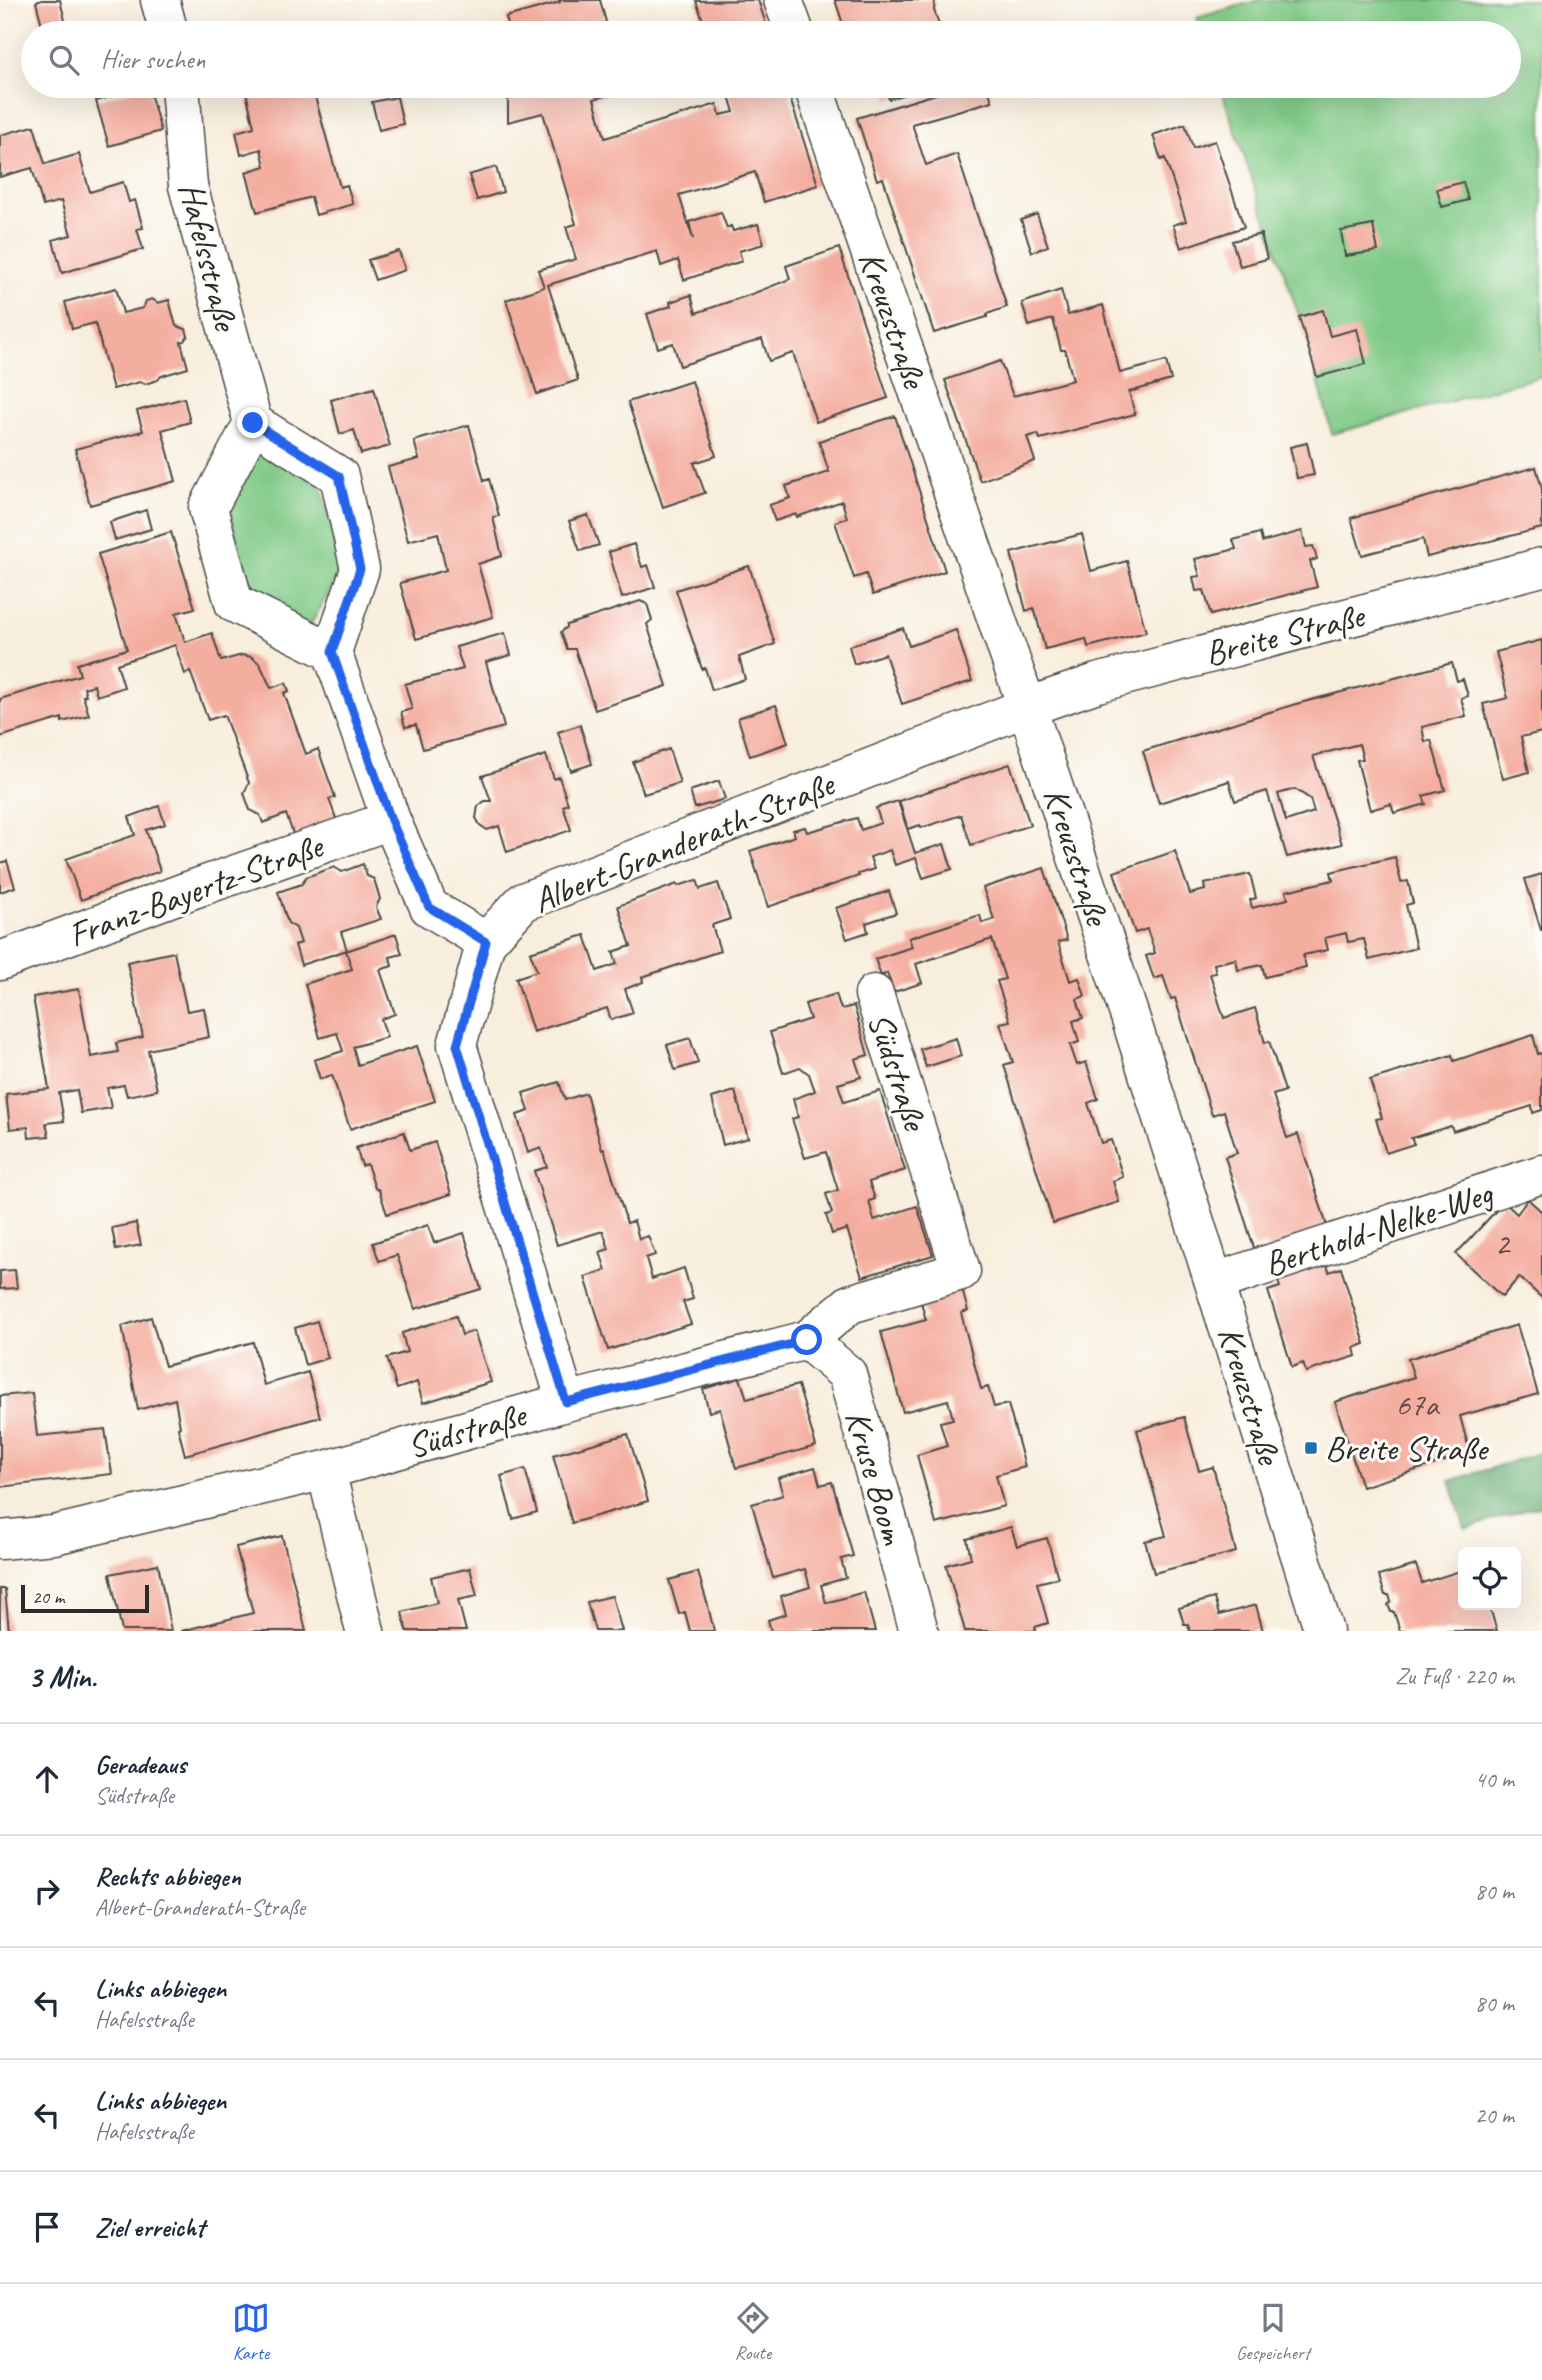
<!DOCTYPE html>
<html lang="de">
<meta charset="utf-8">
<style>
:root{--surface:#fff;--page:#f6f6f7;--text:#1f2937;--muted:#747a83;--line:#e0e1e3;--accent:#2563eb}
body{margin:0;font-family:Caveat,sans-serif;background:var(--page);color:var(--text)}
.controls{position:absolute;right:21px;bottom:21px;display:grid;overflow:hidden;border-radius:10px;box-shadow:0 7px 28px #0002}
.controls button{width:63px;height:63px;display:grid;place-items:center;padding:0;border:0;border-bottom:2px solid var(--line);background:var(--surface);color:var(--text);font:35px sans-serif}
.scale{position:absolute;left:21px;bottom:18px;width:128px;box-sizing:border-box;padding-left:7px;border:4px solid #2b2b2b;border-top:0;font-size:19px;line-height:24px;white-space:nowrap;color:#2b2b2b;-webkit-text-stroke:5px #fdfcf7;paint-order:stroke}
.stop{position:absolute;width:21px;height:21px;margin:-16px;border:5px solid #2563eb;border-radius:50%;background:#fff}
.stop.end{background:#2563eb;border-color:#fff;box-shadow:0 2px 7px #0008}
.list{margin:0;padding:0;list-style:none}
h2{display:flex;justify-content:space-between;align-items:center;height:91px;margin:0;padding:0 28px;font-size:30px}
h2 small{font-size:23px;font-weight:400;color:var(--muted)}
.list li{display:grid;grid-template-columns:46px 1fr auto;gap:21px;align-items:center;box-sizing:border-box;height:112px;padding:0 28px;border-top:2px solid var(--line)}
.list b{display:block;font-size:26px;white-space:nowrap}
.list p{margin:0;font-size:23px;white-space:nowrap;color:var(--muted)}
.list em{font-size:23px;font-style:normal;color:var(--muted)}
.icon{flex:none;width:38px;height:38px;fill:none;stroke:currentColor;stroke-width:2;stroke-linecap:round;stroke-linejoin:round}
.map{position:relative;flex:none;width:1542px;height:1631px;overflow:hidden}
.search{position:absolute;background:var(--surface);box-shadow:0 7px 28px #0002;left:21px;right:21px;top:21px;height:77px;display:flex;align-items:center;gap:18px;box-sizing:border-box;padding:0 24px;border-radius:38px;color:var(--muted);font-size:26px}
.sheet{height:651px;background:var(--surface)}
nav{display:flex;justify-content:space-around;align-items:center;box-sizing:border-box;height:98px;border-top:2px solid var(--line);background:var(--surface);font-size:19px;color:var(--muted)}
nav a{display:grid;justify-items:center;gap:4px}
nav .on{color:var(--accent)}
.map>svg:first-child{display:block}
.green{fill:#80ca87;stroke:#567a59;stroke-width:2}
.forest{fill:#68ae74;stroke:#4a6c50;stroke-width:2}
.building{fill:#f4aea0;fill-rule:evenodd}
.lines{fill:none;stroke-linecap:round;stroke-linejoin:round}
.minor-casing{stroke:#4a4846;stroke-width:41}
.minor{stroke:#fff;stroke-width:38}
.route{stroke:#2563eb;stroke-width:9}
.poi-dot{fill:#1f6fb2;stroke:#fdfcf7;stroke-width:2.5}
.labels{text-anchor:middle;stroke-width:6;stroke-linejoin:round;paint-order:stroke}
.number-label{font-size:32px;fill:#5d4c48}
.street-label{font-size:35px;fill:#2b2b2b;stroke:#fdfcf7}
.poi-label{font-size:35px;fill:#2b2b2b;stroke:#fdfcf7;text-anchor:start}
</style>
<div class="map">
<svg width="1542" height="1631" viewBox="0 0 1542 1631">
<rect width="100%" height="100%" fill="#fdfcf7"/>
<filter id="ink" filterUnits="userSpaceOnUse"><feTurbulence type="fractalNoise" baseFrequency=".0143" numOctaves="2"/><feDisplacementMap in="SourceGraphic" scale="14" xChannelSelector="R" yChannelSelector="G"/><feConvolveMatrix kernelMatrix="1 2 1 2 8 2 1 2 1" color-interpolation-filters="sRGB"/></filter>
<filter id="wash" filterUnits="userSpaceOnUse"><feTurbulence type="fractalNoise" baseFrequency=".00686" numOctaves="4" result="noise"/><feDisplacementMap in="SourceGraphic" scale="28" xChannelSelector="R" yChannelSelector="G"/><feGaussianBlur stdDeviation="1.57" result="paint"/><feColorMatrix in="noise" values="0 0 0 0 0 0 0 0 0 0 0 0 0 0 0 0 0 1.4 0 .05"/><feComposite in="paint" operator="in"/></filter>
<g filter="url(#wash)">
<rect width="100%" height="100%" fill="#f8eedd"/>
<!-- green -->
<path class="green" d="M1259,0H1542V376L1332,434L1308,342L1220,86H1509V33H1203L1197,18Z
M261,447L320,483L343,567L310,626L251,594L228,506Z"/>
<!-- forest -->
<path class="forest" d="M1542,1452V1505L1465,1529L1450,1481Z"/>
<g id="blocks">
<!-- building -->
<path class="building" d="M42,0H60L67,29L44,33L36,2Z
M559,0H600L609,33H510L506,17L560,2Z
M758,0L769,33H695L706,29L696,1Z
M835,0H935L934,10L941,31L933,33H846Z
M148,86L161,131L109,146L96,101Z
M267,86H305L307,95L314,93L340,187L347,185L353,204L316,215L311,197L257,212L246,172L265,166L261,149L241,155L236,132L254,127L246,92Z
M508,86H641L594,99L605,138L717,104L720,115L734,112L726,86H786L818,185L764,202L755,172L679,195L693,239L689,222L721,212L727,228L731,226L733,231L758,224L764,244L739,251L742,261L684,280L678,260L661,266L657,251L548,285L578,380L537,394L506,300L544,287L538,270L576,259L566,227L576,224L543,113L508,122Z
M884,86H933L889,99Z
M962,86H987L992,101L912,124L926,165L957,154L1007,307L987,314V317L934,333L883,178L877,180L857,118Z
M397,97L403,124L379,130L372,102Z
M1185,124L1193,148L1215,141L1244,227L1181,248L1173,225L1186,221L1165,158L1161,160L1153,135Z
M34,126L45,164L79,154L90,192L123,182L129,202L135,200L143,228L137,229L143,249L62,273L53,240L71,235L61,201L43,206L32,168L0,177V135Z
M496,167L503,192L477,200L469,175Z
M1463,182L1468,200L1442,207L1437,189Z
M1037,214L1048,246L1032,252L1021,220Z
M1373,225L1378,251L1345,256L1341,231Z
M1261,234L1267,259L1240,266L1232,241Z
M839,248L888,398L816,422L793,353L769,361L762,339L680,366L673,343L658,348L647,314L671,306L670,302L691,295L696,313L752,294L790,279L786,266Z
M399,251L405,270L375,280L368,260Z
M116,288L123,313L143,308L146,301L152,299L158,303L169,300L176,326L186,329L188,336L184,341L181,342L188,368L161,376L158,380L145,384L140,382L113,389L95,323L72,329L65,302Z
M1061,290L1068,315L1103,305L1120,373L1166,361L1171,380L1129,392L1135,414L1040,439L1038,434L1027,437L1035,461L980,481L945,380L1000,361L1013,396L1073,380L1065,350H1061L1053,319L1029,326L1022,303Z
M1323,310L1330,336L1357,329L1366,364L1317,377L1299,317Z
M692,381L716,456L694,463L705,493L663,507L628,402Z
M374,388L390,446L361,454L354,430L340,434L331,400Z
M184,398L190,422L162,430L176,481L90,505L75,449L143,431L137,411Z
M895,416L945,571L873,595L866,574L854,578L835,522L847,518L842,501L797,517L796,514L775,521L769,505L790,498L786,486L829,472L819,441Z
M469,425L484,481L489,479L499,516L493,517L502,556L478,564L493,617L416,639L400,583L446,570L438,533L408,541L388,467L419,459L414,441Z
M1307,443L1314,475L1297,478L1290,447Z
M1536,467L1542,489V528L1427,557L1423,539L1362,555L1351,518Z
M146,510L151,529L115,540L110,522Z
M588,515L599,545L580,551L569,521Z
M1302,531L1306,547L1313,546L1317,559L1310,561L1317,587L1211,615L1204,590L1196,591L1193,577L1200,576L1195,559L1236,549L1233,540L1260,533L1262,542Z
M171,532L195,608L176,613L185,642L212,633L221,661L242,655L252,657L260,664L271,688L286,683L289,691L284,693L306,754L318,749L335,797L329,799L338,824L295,839L286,814L263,823L260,815L250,810L244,793L249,783L224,715L208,720L190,671L185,674L175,645L117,664L124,687L97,696L94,685L84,688L86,696H83L89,715L62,722V718L0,737V699L80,675L77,664L127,649L98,554Z
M1082,534L1091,571L1127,561L1146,632L1088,647L1086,639L1045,649L1034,608L1026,611L1011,553Z
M634,544L642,567L648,565L655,587L622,598L609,552Z
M749,566L775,644L739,657L745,679L712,690L705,668L702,669L676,590Z
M640,601L647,604L652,620L647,624L667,686L595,710L575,649H567L561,632L567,627V625Z
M903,628L909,646L956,630L972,681L902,704L885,654L854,664L849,646Z
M505,633L511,655L486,662L504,727L423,749L416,725L405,727L401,712L412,709L405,684L463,669L456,647Z
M1542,640V732L1521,737L1529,772L1503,779L1483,704L1508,698L1496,652Z
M1452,663L1457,681L1463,679L1468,696L1461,698L1466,716L1422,727L1425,742L1431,740L1445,790L1423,796L1426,804L1394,813L1391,804L1370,810L1357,760L1363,759L1359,744L1313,756L1342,844L1287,857L1267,791L1235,801L1229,781L1159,803L1143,751L1296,704ZM1295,789L1310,799L1314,812L1286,821L1278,794Z
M776,705L788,743L750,756L738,718Z
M580,725L592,764L571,771L558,732Z
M669,749L680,783L644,794L633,762Z
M546,755L554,779L559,777L568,804L563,806L571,830L507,852L499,826L487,830L480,825L476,818L478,806L485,801H491L482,776Z
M1010,764L1030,825L971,845L961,815L921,828L920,825L908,829L899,801Z
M719,781L725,799L695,808L690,791Z
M898,801L915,853L944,844L952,869L923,878L916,858L895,865L890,850L870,857L874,869L858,874L859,876L768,907L750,851L795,836L793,830L805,827L807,832L857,818L861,830L881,823L876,808Z
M159,806L165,824L146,830L160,871L81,900L66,859L135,835L129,817Z
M1175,851L1190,894L1205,890L1204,884L1250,874L1256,898L1250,900L1252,908L1288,899L1286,891L1333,880L1331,872L1395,857L1401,882L1408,881L1413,903L1406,905L1416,948L1369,960L1364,939L1348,942L1346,933L1325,938L1328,950L1303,955L1306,967L1265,977L1262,965L1238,970L1236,959L1214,964L1216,973L1210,974L1224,1018L1255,1008L1265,1043L1269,1041L1285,1091L1273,1095L1287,1138L1298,1134L1327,1226L1316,1229L1329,1272L1341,1268L1365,1344L1354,1348L1356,1356L1306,1372L1303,1363L1292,1367L1268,1291L1280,1287L1266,1245L1254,1248L1225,1157L1237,1153L1224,1111L1212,1115L1175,998L1171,999L1163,976L1154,979L1146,956L1155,953L1147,929L1135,933L1114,872Z
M7,861L15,887L0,892V863Z
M363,864L367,876L374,879L380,899L376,907L381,919L341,932L347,950L301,965L295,945L301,943L296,928L288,923L278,892L302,884L306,877L334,867L342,872Z
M1044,868L1067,940L1058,942L1070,981L1079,978L1085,996L1077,999L1083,1018L1073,1021L1079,1042L1070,1045L1077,1065L1086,1062L1098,1099L1088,1103L1101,1143L1111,1140L1123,1177L1113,1181L1119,1202L1053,1223L1004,1065L1013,1062L1000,1023L1010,1021L997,981L1005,979L992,939L916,964L922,983L894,992L887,973L881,976L875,959L912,947L909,938L980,915L982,923L994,919L983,888Z
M1542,874V930H1541L1525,879Z
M697,880L700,889L718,883L730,919L712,925L720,951L642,977L643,982L625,989L633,1013L611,1020L607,1008L533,1032L516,978L537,971L530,952L585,935L597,971L617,964L613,952L631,946L618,906L677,884L678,886Z
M889,891L896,913L866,923L868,932L847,939L836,908Z
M396,934L402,954L390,957L392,966L380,970L395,1014L381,1019L387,1037L353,1047L358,1065L417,1046L435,1101L350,1129L332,1075L320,1079L314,1060L343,1051L337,1033L320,1038L305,984L352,969L346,951Z
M174,952L187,1011L204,1008L209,1037L148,1050L157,1090L127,1096L124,1085L107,1088L111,1108L81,1113L77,1090L59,1093L64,1121L46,1123L49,1136L29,1138L28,1127L10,1129L6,1094L49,1089L33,997L79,989L91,1057L118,1052L116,1043L143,1037L127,962Z
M836,994L841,1009L854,1006L868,1055L855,1059L861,1077L838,1084L844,1102L880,1091L905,1170L869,1182L875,1199L869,1201L874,1220L917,1206L933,1255L862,1277L847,1229L832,1234L826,1215L832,1213L826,1194L838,1190L826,1152L805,1158L792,1119L798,1117L793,1099L815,1091L809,1074L800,1067L783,1073L770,1032L810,1019L805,1004Z
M1533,1035L1538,1054L1542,1053V1110L1533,1113L1532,1106L1453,1131L1451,1126L1411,1138L1414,1144L1386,1153L1376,1119L1382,1118L1370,1080L1452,1055L1454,1061Z
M690,1038L698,1063L675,1070L667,1045Z
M956,1038L961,1056L926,1067L920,1049Z
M559,1082L565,1100L586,1093L602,1150L604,1149L627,1223L634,1221L639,1239L648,1236L655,1255L646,1258L652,1279L684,1268L693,1299L683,1302L691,1324L608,1350L585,1277L606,1270L600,1252L609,1249L603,1231L557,1245L534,1171L547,1167L541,1148L528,1153L517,1115L529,1111L523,1093Z
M735,1091L748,1138L723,1145L712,1098Z
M404,1132L410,1150L435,1142L451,1194L387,1214L379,1190L375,1188L367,1164L362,1166L356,1148Z
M1528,1199L1542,1212V1298L1519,1277L1502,1297L1456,1254L1504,1202L1517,1214Z
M136,1223L141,1245L116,1250L112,1228Z
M428,1225L434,1243L464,1233L481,1289L415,1309L397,1255L379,1261L373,1243Z
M15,1270L17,1288L0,1289V1271Z
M962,1289L968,1311L961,1313L981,1389L988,1387L994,1407L1008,1404L1025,1467L996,1475L1004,1506L936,1524L917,1455L947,1446L940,1422L953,1419L948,1400L903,1412L881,1332L926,1320L921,1302Z
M456,1316L462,1335L474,1331L491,1382L423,1403L417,1382L397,1389L387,1358L407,1352L402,1333Z
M151,1317L165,1366L253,1342L264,1385L308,1372L320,1417L185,1455L178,1428L180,1427L175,1399L138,1410L122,1326Z
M317,1321L328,1358L305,1365L295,1328Z
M1517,1325L1538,1394L1460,1416L1470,1453L1362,1487L1335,1402L1414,1377L1408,1359Z
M740,1378L747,1399L798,1385L816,1446L736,1468L720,1409L709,1412L703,1389Z
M32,1393L37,1436L105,1429L112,1474L0,1487V1396Z
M1184,1417L1199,1471L1213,1467L1236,1552L1154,1573L1145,1541L1166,1536L1137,1430Z
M628,1434L648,1501L572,1523L553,1455Z
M815,1467L820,1485L832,1482L853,1556L841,1559L846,1578L821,1585L826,1603L864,1592L875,1631H771L768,1620L786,1614L781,1596L810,1587L805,1569L773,1578L752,1504L783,1495L778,1478Z
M525,1469L537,1512L513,1519L501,1476Z
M1011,1527L1017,1546L1047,1538L1058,1578L1037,1583L1048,1623L1035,1627L1036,1631H965L946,1565L971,1558L967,1539Z
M282,1536L306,1631H181L253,1613L236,1547Z
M158,1564L171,1631H122L110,1574Z
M1416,1565L1422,1583L1463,1570V1605H1489L1497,1631H1400L1394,1612H1391L1388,1605L1391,1602L1389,1595H1385L1379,1576Z
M470,1568L477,1596L458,1600L466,1631H407L402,1612L437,1603L431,1577Z
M698,1572L708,1606L714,1631H690L685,1612L679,1614L669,1580Z
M0,1589H5L9,1631H0Z
M612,1596L622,1631H595L587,1602Z
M1214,1598L1219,1615L1256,1605L1263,1631H1190L1188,1624H1184L1179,1608Z"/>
</g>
</g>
<g filter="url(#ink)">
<use href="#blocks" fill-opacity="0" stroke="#4a4846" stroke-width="2"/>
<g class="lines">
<!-- minor casing -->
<g class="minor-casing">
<path id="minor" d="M160,0L169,33
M783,0L795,33
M180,86L188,186L253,423L339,476L360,569L332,652L391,820L429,907L486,942
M813,86L1027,707L1133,1026L1324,1631
M253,423L208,508L234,603L332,652
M0,961L185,892L391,820
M1215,1282L1542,1174
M807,1340L847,1374L919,1631
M566,1402L457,1045L486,942L523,902L1027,707L1097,683L1542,567
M326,1470L365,1631
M0,1540L54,1535L326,1470L566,1402L807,1340L850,1304L961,1271L874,994"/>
</g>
<!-- minor -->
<use href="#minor" class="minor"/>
</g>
</g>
<g class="lines" filter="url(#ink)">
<!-- route -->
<path class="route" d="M253,423L339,476L360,569L332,652L391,820L429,907L486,942L457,1045L566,1402L807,1340"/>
</g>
<!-- markers -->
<rect class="poi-dot" x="1304" y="1441" width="14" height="14" rx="3.5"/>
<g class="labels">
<!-- number labels -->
<g class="number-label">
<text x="1502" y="1254">2</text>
<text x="1417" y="1415">67a</text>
</g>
<!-- street labels -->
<g class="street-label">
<text transform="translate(209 256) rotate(76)" y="12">Hafelsstraße</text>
<text transform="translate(893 319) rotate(71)" y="12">Kreuzstraße</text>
<text transform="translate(1284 634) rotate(-14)" y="12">Breite Straße</text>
<text transform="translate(683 842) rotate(-22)" y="12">Albert-Granderath-Straße</text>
<text transform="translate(1077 856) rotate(72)" y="12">Kreuzstraße</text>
<text transform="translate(195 890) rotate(-20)" y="12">Franz-Bayertz-Straße</text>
<text transform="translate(898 1071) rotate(72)" y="12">Südstraße</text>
<text transform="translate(1378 1228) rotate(-18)" y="12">Berthold-Nelke-Weg</text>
<text transform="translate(1250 1395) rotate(73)" y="12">Kreuzstraße</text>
<text transform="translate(466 1430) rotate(-16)" y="12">Südstraße</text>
<text transform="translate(876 1477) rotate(74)" y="12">Kruse Boom</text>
</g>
<!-- poi labels -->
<g class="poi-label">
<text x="1325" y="1460">Breite Straße</text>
</g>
</g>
</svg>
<div class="controls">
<button><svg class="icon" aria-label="locate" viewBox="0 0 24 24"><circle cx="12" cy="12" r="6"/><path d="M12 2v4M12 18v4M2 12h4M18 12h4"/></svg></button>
</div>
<div class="scale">20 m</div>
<div class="stop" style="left:807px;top:1340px"></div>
<div class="stop end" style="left:253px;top:423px"></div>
<div class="search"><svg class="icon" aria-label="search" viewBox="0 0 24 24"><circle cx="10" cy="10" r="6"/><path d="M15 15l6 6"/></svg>Hier suchen</div>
</div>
<section class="sheet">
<h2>3 Min.<small>Zu Fuß · 220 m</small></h2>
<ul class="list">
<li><svg class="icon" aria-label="ahead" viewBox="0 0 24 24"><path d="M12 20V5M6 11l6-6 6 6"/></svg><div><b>Geradeaus</b><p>Südstraße</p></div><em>40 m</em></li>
<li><svg class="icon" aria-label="right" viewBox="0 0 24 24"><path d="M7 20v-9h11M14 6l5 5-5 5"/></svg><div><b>Rechts abbiegen</b><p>Albert-Granderath-Straße</p></div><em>80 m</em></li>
<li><svg class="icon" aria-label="left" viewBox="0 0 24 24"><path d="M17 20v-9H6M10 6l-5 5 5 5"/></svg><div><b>Links abbiegen</b><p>Hafelsstraße</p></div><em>80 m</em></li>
<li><svg class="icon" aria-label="left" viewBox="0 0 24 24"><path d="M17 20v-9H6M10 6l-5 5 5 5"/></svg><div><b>Links abbiegen</b><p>Hafelsstraße</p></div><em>20 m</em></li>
<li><svg class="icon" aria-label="arrive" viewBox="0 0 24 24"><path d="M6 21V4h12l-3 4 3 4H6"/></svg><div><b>Ziel erreicht</b></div></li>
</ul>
</section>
<nav>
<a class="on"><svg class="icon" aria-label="map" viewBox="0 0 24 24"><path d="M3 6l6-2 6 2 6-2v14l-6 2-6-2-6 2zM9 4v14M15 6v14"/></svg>Karte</a>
<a><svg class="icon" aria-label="directions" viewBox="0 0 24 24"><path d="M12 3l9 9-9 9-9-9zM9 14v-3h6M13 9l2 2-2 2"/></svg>Route</a>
<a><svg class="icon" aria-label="saved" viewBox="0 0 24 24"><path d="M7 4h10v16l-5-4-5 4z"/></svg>Gespeichert</a>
</nav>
